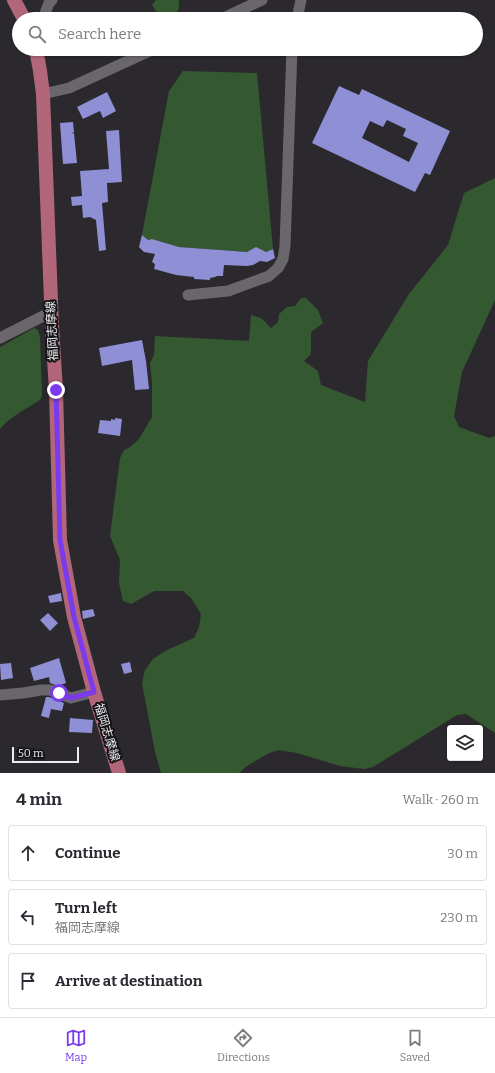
<!DOCTYPE html>
<meta charset="utf-8">
<style>
:root{--surface:#fff;--page:#f7f7f7;--text:#2b2b33;--muted:#7c7c81;--line:#e1e1e2;--accent:#7c3aed}
body{margin:0;font-family:Bitter,"Noto Sans JP",serif;background:var(--page);color:var(--text)}
.controls{position:absolute;right:12px;bottom:12px;display:grid;overflow:hidden;border-radius:4px;box-shadow:0 1px 3px #0004}
.controls button{width:36px;height:36px;display:grid;place-items:center;padding:0;border:0;border-bottom:1px solid var(--line);background:var(--surface);color:var(--text);font:20px sans-serif}
.scale{position:absolute;left:12px;bottom:10px;width:67px;box-sizing:border-box;padding-left:4px;border:2px solid #ecebee;border-top:0;font-size:11px;line-height:14px;white-space:nowrap;color:#ecebee;-webkit-text-stroke:3px #131214;paint-order:stroke}
.stop{position:absolute;width:12px;height:12px;margin:-9px;border:3px solid #7c3aed;border-radius:50%;background:#fff}
.stop.end{background:#7c3aed;border-color:#fff;box-shadow:0 1px 4px #0008}
.list{margin:0;padding:0;list-style:none}
h2{display:flex;justify-content:space-between;align-items:center;height:52px;margin:0;padding:0 16px;font-size:17px}
h2 small{font-size:13px;font-weight:400;color:var(--muted)}
.list li{display:grid;grid-template-columns:26px 1fr auto;gap:12px;align-items:center;box-sizing:border-box;height:56px;margin:0 8px 8px;padding:0 8px;border:1px solid var(--line);border-radius:4px}
.list b{display:block;font-size:15px;white-space:nowrap}
.list p{margin:0;font-size:13px;white-space:nowrap;color:var(--muted)}
.list em{font-size:13px;font-style:normal;color:var(--muted)}
.icon{flex:none;width:22px;height:22px;fill:none;stroke:currentColor;stroke-width:2;stroke-linecap:round;stroke-linejoin:round}
.map{position:relative;flex:none;width:495px;height:773px;overflow:hidden}
.search{position:absolute;background:var(--surface);box-shadow:0 1px 3px #0004;left:12px;right:12px;top:12px;height:44px;display:flex;align-items:center;gap:10px;box-sizing:border-box;padding:0 14px;border-radius:22px;color:var(--muted);font-size:15px}
.sheet{height:244px;background:var(--surface)}
nav{display:flex;justify-content:space-around;align-items:center;box-sizing:border-box;height:56px;border-top:1px solid var(--line);background:var(--surface);font-size:11px;color:var(--muted)}
nav a{display:grid;justify-items:center;gap:2px}
nav .on{color:var(--accent)}
.map>svg:first-child{display:block}
.green{fill:#345931}
.building{fill:#8e8fd5;fill-rule:evenodd}
.lines{fill:none;stroke-linecap:round;stroke-linejoin:round}
.minor{stroke:#6a676c;stroke-width:11}
.major{stroke:#b2667a;stroke-width:14}
.route{stroke:#7c3aed;stroke-width:5}
.labels{text-anchor:middle;stroke-width:4;stroke-linejoin:round;paint-order:stroke}
.street-label{font-size:12px;fill:#ecebee;stroke:#131214}
</style>
<div class="map">
<svg width="495" height="773" viewBox="0 0 495 773">
<rect width="100%" height="100%" fill="#2b292e"/>
<!-- green -->
<path class="green" d="M156,0H179V8L177,12C166,17 158,17 152,5Z
M183,71L257,73L273,249L266,252L256,248L247,252L179,247L152,239L148,240L142,235L169,91Z
M495,178V300L462,372L454,416L459,427L489,438L495,436V733L466,714L457,715L373,767L364,769L340,766L297,753L279,750L269,753L247,766L239,773H161L155,752L142,683L145,670L153,659L167,650L194,638L199,627L201,614L191,598L183,591H154L131,604L123,601L119,583L120,560L110,536L120,458L124,450L130,447L139,439L152,417V383L150,363L154,355L155,336L249,341L251,315L261,318L271,328L278,322L279,314L287,307L295,306L301,298H306L318,310L323,323L311,332V354L304,361L318,371L321,385L365,402L368,361L409,294L448,245L464,193Z
M34,328L38,330L40,337L42,395L40,400C28,408 9,417 0,429V347Z"/>
<!-- building -->
<path class="building" d="M339,86L359,95L362,89L450,131L430,175L425,173L415,192L312,143ZM387,120L406,129L403,136L418,143L409,162L362,138L370,121L383,127Z
M107,92L116,111L103,118L100,111L83,119L77,107Z
M73,122L74,132L71,134L74,133L77,163L63,164L60,123Z
M119,130L122,182L107,183L108,202L102,203L106,250L99,251L96,220L90,217L83,218L82,205L72,206L71,197L82,196L80,171L109,169L106,131Z
M142,235L148,240L152,239L179,247L247,252L256,247L266,252L273,249L275,258L267,262L260,261L253,265L247,266L224,265L223,276H217L215,277L210,278V280L194,279V277L176,275L154,269L155,264L152,262L155,254L144,252L139,247Z
M142,340L146,361L149,389L135,390L132,360L102,366L99,348Z
M115,418L122,419L120,436L98,433L100,420L111,421V419L115,420Z
M61,593L62,601L50,603L48,596Z
M93,609L95,616L83,619L82,611Z
M48,613L58,623L50,631L40,620Z
M59,658L66,683L58,686L50,683L49,677L34,681L30,668Z
M130,662L132,672L124,674L121,664Z
M11,663L13,678L1,680L0,664Z
M46,697H49L64,703L62,711L51,709L49,718L41,716Z
M70,718L93,720L92,733L69,732Z"/>
<g class="lines">
<!-- minor -->
<path class="minor" d="M43,19L49,3L52,0
M221,19L262,0
M297,19L301,0
M43,94L69,88L154,49
M188,295L228,291L269,276L278,268L283,259L285,246L292,49
M0,338L51,312
M0,695L23,693L41,690H50L71,698L94,692"/>
<!-- major -->
<path class="major" d="M14,0L24,19
M36,49L40,71L43,94L52,327L56,390L60,540L74,617L94,692L119,773"/>
</g>
<g class="lines">
<!-- route -->
<path class="route" d="M56,390L60,540L74,617L94,692L71,698L59,693"/>
</g>
<g class="labels">
<!-- street labels -->
<g class="street-label">
<text transform="translate(52 331) rotate(-93)" y="4">福岡志摩線</text>
<text transform="translate(107 732) rotate(73)" y="4">福岡志摩線</text>
</g>
</g>
</svg>
<div class="controls">
<button><svg class="icon" aria-label="layers" viewBox="0 0 24 24"><path d="M12 4l9 5-9 5-9-5zM3 14l9 5 9-5"/></svg></button>
</div>
<div class="scale">50 m</div>
<div class="stop" style="left:59px;top:693px"></div>
<div class="stop end" style="left:56px;top:390px"></div>
<div class="search"><svg class="icon" aria-label="search" viewBox="0 0 24 24"><circle cx="10" cy="10" r="6"/><path d="M15 15l6 6"/></svg>Search here</div>
</div>
<section class="sheet">
<h2>4 min<small>Walk · 260 m</small></h2>
<ul class="list">
<li><svg class="icon" aria-label="ahead" viewBox="0 0 24 24"><path d="M12 20V5M6 11l6-6 6 6"/></svg><div><b>Continue</b></div><em>30 m</em></li>
<li><svg class="icon" aria-label="left" viewBox="0 0 24 24"><path d="M17 20v-9H6M10 6l-5 5 5 5"/></svg><div><b>Turn left</b><p>福岡志摩線</p></div><em>230 m</em></li>
<li><svg class="icon" aria-label="arrive" viewBox="0 0 24 24"><path d="M6 21V4h12l-3 4 3 4H6"/></svg><div><b>Arrive at destination</b></div></li>
</ul>
</section>
<nav>
<a class="on"><svg class="icon" aria-label="map" viewBox="0 0 24 24"><path d="M3 6l6-2 6 2 6-2v14l-6 2-6-2-6 2zM9 4v14M15 6v14"/></svg>Map</a>
<a><svg class="icon" aria-label="directions" viewBox="0 0 24 24"><path d="M12 3l9 9-9 9-9-9zM9 14v-3h6M13 9l2 2-2 2"/></svg>Directions</a>
<a><svg class="icon" aria-label="saved" viewBox="0 0 24 24"><path d="M7 4h10v16l-5-4-5 4z"/></svg>Saved</a>
</nav>
